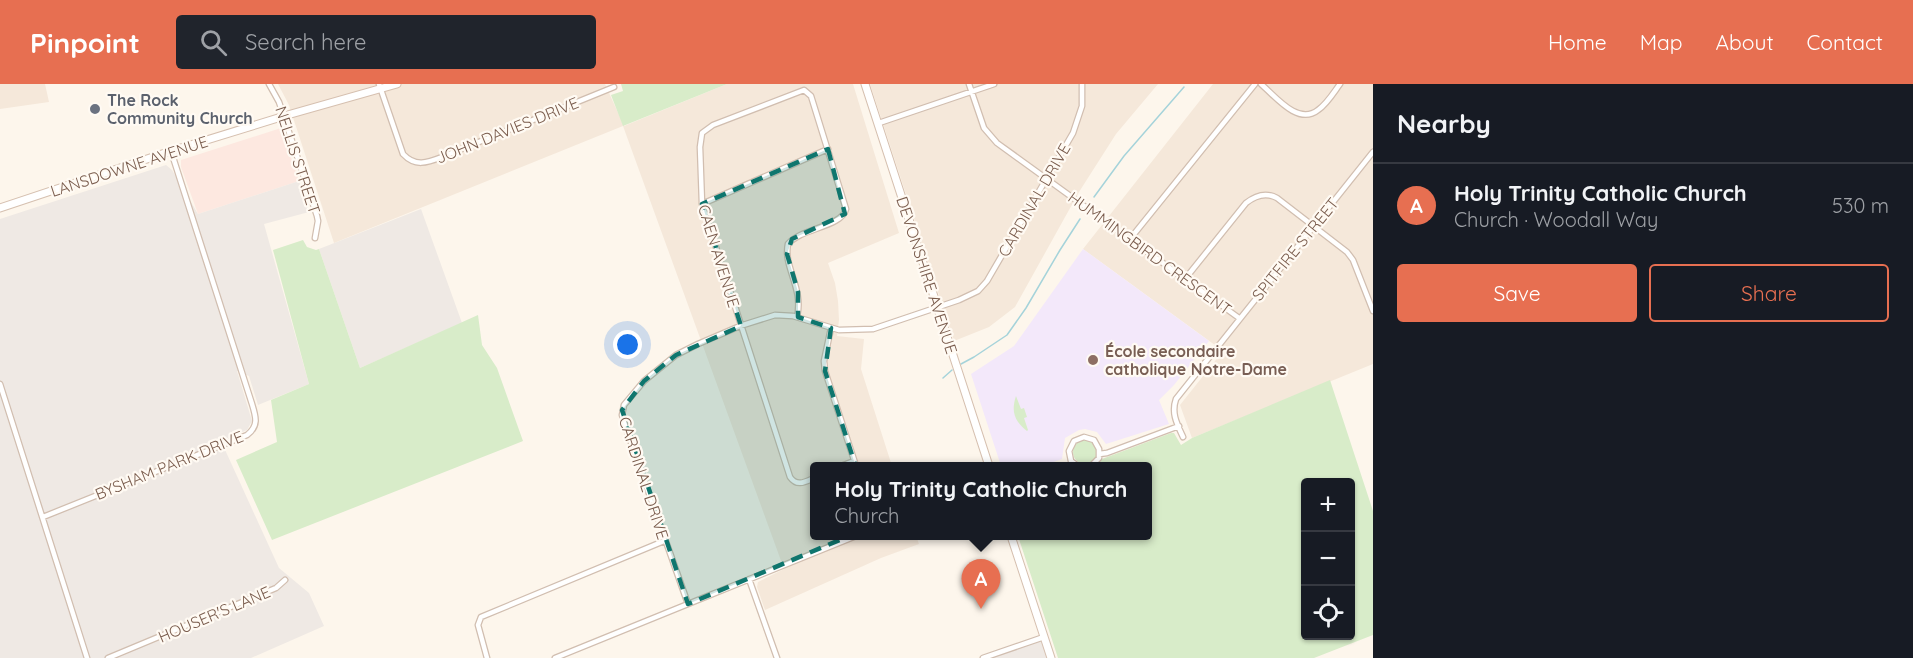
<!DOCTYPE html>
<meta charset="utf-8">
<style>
:root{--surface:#171b24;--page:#20242c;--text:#f1f3f6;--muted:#9ea1a6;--line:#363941;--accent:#e76f51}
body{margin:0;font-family:Quicksand,sans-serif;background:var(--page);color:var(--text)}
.controls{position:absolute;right:18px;bottom:18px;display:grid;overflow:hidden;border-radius:6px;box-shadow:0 2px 4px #0004}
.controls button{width:54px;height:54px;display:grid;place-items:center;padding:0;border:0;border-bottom:2px solid var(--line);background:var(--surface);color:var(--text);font:30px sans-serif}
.you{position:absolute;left:628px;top:261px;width:21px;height:21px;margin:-15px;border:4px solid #fff;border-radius:50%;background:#1a73e8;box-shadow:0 0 0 9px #1a73e833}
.badge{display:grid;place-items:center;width:39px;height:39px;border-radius:50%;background:var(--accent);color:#fff;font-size:20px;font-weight:700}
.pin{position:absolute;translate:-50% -50px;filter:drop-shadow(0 2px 3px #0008)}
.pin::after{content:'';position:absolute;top:32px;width:21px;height:18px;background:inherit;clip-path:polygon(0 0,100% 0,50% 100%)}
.popup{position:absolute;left:810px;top:378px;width:342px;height:78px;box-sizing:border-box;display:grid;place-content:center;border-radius:6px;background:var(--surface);filter:drop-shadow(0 2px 4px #0005);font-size:20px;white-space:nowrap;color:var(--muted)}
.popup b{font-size:22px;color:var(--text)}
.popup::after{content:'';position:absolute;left:50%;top:100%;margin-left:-12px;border:12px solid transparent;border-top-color:var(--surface)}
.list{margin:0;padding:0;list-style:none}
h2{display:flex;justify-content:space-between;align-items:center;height:78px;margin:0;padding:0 24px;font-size:26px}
h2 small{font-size:20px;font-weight:400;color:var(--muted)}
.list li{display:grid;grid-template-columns:39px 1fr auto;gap:18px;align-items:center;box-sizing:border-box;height:84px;padding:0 24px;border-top:2px solid var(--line)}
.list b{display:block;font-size:22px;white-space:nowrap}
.list p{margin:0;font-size:20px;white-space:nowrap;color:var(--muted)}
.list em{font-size:20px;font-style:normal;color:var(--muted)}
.actions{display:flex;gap:12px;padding:18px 24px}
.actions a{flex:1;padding:14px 0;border:2px solid var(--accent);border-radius:6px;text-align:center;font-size:21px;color:var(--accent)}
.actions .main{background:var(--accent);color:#fff}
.icon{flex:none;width:33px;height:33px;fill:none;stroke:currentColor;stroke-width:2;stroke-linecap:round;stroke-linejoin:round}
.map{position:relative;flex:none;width:1373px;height:574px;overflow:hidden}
header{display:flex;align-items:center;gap:36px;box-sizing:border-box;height:84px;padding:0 30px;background:var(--accent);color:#fff}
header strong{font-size:28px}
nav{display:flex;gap:33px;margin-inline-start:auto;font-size:21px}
.search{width:420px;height:54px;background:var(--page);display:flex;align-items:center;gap:15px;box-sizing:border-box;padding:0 21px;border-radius:6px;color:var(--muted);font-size:22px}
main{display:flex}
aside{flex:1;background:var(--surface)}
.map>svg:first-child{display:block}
.residential{fill:#f5e8da}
.commercial{fill:#fde8e0}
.industrial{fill:#efe9e4}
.education{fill:#f3e8fa}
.green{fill:#d8ecc9;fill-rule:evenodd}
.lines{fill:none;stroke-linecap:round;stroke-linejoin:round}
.stream{stroke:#a5d3da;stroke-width:1.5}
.street-casing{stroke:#d1beb0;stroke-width:7}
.secondary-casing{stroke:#d6c0b0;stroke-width:9}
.street{stroke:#fff;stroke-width:4.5}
.secondary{stroke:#fff;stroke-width:7}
.marked{fill:#0f766e;fill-opacity:0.2;stroke:#0f766e;stroke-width:4.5;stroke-dasharray:12 8;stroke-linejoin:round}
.worship-dot{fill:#6b7280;stroke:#fffaf3;stroke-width:2}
.education-dot{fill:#8d6e63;stroke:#fffaf3;stroke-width:2}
.labels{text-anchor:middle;stroke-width:4.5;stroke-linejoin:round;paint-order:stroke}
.worship-label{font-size:16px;font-weight:bold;fill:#5b616d;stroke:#fffaf3;text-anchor:start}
.street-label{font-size:16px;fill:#7a5c4d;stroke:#fffaf3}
.education-label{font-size:16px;font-weight:bold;fill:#785e54;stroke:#fffaf3;text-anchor:start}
</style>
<header>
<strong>Pinpoint</strong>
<div class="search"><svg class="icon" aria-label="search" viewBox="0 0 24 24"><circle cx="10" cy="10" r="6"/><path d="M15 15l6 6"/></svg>Search here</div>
<nav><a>Home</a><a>Map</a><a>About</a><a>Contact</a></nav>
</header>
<main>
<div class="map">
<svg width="1373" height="574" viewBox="0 0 1373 574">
<rect width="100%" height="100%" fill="#fdf6ec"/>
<!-- residential -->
<path class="residential" d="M0,0H45L49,18L0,25Z
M278,0H605L624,42L727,0H853L899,149L828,179L835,199L838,217L839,236L837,252L864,255L861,285L892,382H814V452H916L919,460L881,474L765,526L757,503L758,498L784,485L623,42L334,159L289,21Z
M870,0H1158L1116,50L1079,108L1015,223L989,243L954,257Z
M1213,0H1373V280L1192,354L1180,321L1223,267L1083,165Z"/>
<!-- commercial -->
<path class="commercial" d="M281,44L299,97L198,130L181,83V76Z"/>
<!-- industrial -->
<path class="industrial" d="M166,81L172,86L198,130L299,97L309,128L264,140L309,300L258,321L249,292L237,287L252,337L247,346L221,357L279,484L309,509L324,542L251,574H0V135Z
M421,125L462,239L360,284L319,165Z
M1044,553L1051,574H983Z"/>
<!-- education -->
<path class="education" d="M1083,165L1209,257L1174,301L1159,316L1169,340L1106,360L1097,348L1085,345L1079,346L1065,354L1062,375L1042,382H1001L971,290L1014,262Z"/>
<!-- green -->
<path class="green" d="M621,0H727L623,42L611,11L623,7Z
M303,156L307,163L316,166L319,165L360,284L478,231L482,261L497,284L523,357L272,456L236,376L277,358L271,316L309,300L273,166Z
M1330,296L1373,427V551L1314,574H1058L1018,452H1148V382H1096L1102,375L1171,349H1174L1181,361L1192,354ZM1306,398H1350V552H1306Z
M1016,312L1021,325L1024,324L1027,333L1024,334L1028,346L1027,347C1014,337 1011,327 1016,312Z
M1073 368a12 12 0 1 1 24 0a12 12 0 1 1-24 0Z"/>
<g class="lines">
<!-- stream -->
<path class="stream" d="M1094,113L1124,72L1184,3
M961,280L974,273L1007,251L1026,224L1060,166L1080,135
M943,294L952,286"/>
<!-- street casing -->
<g class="street-casing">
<path id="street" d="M269,0L279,18L317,132L318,137L315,154
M379,0L403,70C415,83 427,79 442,73L614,3
M969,0L984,44L997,59L1239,234
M1261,0C1275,12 1298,42 1318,26C1327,20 1334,8 1340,0
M879,39L994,0
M702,120L828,65
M1130,155L1255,0
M1185,195L1246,119C1256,111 1266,108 1277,114L1347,168L1353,176L1373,227
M797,233C804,204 783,183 788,160C801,144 842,143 846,125L811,12L804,6L713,41L702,49L700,63L702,120L790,393C797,403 805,398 814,394
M831,244L824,277L825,287L856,382
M0,300L87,574
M1183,353C1177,340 1171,329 1176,315L1373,68
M1099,370L1107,369L1179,342
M841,382L854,377
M1078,382L1071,377L1069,367L1074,357L1084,353L1094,356L1099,365V374L1091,382
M43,433L247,351C259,342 256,333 252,320L171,67
M856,452L688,520L627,347L622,331L624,321L644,297L676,271L698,260L740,242L775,231L793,232L839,246L873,245L959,216L978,207L987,197L1073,49L1082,22V0
M749,495L777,574
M108,574L276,504L285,496
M487,574L478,541L481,533L664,457
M555,574L688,520
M983,574L1044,553"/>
</g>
<!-- secondary casing -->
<g class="secondary-casing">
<path id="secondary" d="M865,0L989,382
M0,124L171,67L291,30L397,0
M1011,452L1051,574"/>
</g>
<!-- street -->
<use href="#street" class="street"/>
<!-- secondary -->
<use href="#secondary" class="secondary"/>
</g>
<!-- marked area -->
<path class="marked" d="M828,65L845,130L792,155L787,170L798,208V233L831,244L825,287L871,430L868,444L688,520L622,326L644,297L676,271L741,242L702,120Z"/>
<!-- markers -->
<circle class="worship-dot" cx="95" cy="25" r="6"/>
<circle class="education-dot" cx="1093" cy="276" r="6"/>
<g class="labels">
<!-- worship labels -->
<g class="worship-label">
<text x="107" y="22">The Rock<tspan x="107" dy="18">Community Church</tspan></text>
</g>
<!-- street labels -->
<g class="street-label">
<text transform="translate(507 46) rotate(-22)" y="6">JOHN DAVIES DRIVE</text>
<text transform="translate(298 76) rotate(72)" y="6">NELLIS STREET</text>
<text transform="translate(129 82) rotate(-18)" y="6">LANSDOWNE AVENUE</text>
<text transform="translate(1034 116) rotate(-60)" y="6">CARDINAL DRIVE</text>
<text transform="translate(1295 165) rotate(-51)" y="6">SPITFIRE STREET</text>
<text transform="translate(1150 169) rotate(36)" y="6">HUMMINGBIRD CRESCENT</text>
<text transform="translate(719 172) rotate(73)" y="6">CAEN AVENUE</text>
<text transform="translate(927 191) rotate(72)" y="6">DEVONSHIRE AVENUE</text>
<text transform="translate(169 381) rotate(-22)" y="6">BYSHAM PARK DRIVE</text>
<text transform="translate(644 394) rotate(72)" y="6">CARDINAL DRIVE</text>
<text transform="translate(214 530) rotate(-23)" y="6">HOUSER'S LANE</text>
</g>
<!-- education labels -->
<g class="education-label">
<text x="1105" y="273">École secondaire<tspan x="1105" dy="18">catholique Notre-Dame</tspan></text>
</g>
</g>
</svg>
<div class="controls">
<button>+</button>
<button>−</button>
<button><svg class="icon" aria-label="locate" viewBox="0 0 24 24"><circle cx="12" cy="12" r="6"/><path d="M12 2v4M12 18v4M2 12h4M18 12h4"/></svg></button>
</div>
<div class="you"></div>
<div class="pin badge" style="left:981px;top:525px">A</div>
<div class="popup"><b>Holy Trinity Catholic Church</b>Church</div>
</div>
<aside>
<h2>Nearby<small></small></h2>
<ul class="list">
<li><span class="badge">A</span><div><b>Holy Trinity Catholic Church</b><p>Church · Woodall Way</p></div><em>530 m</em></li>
</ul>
<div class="actions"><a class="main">Save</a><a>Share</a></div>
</aside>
</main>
